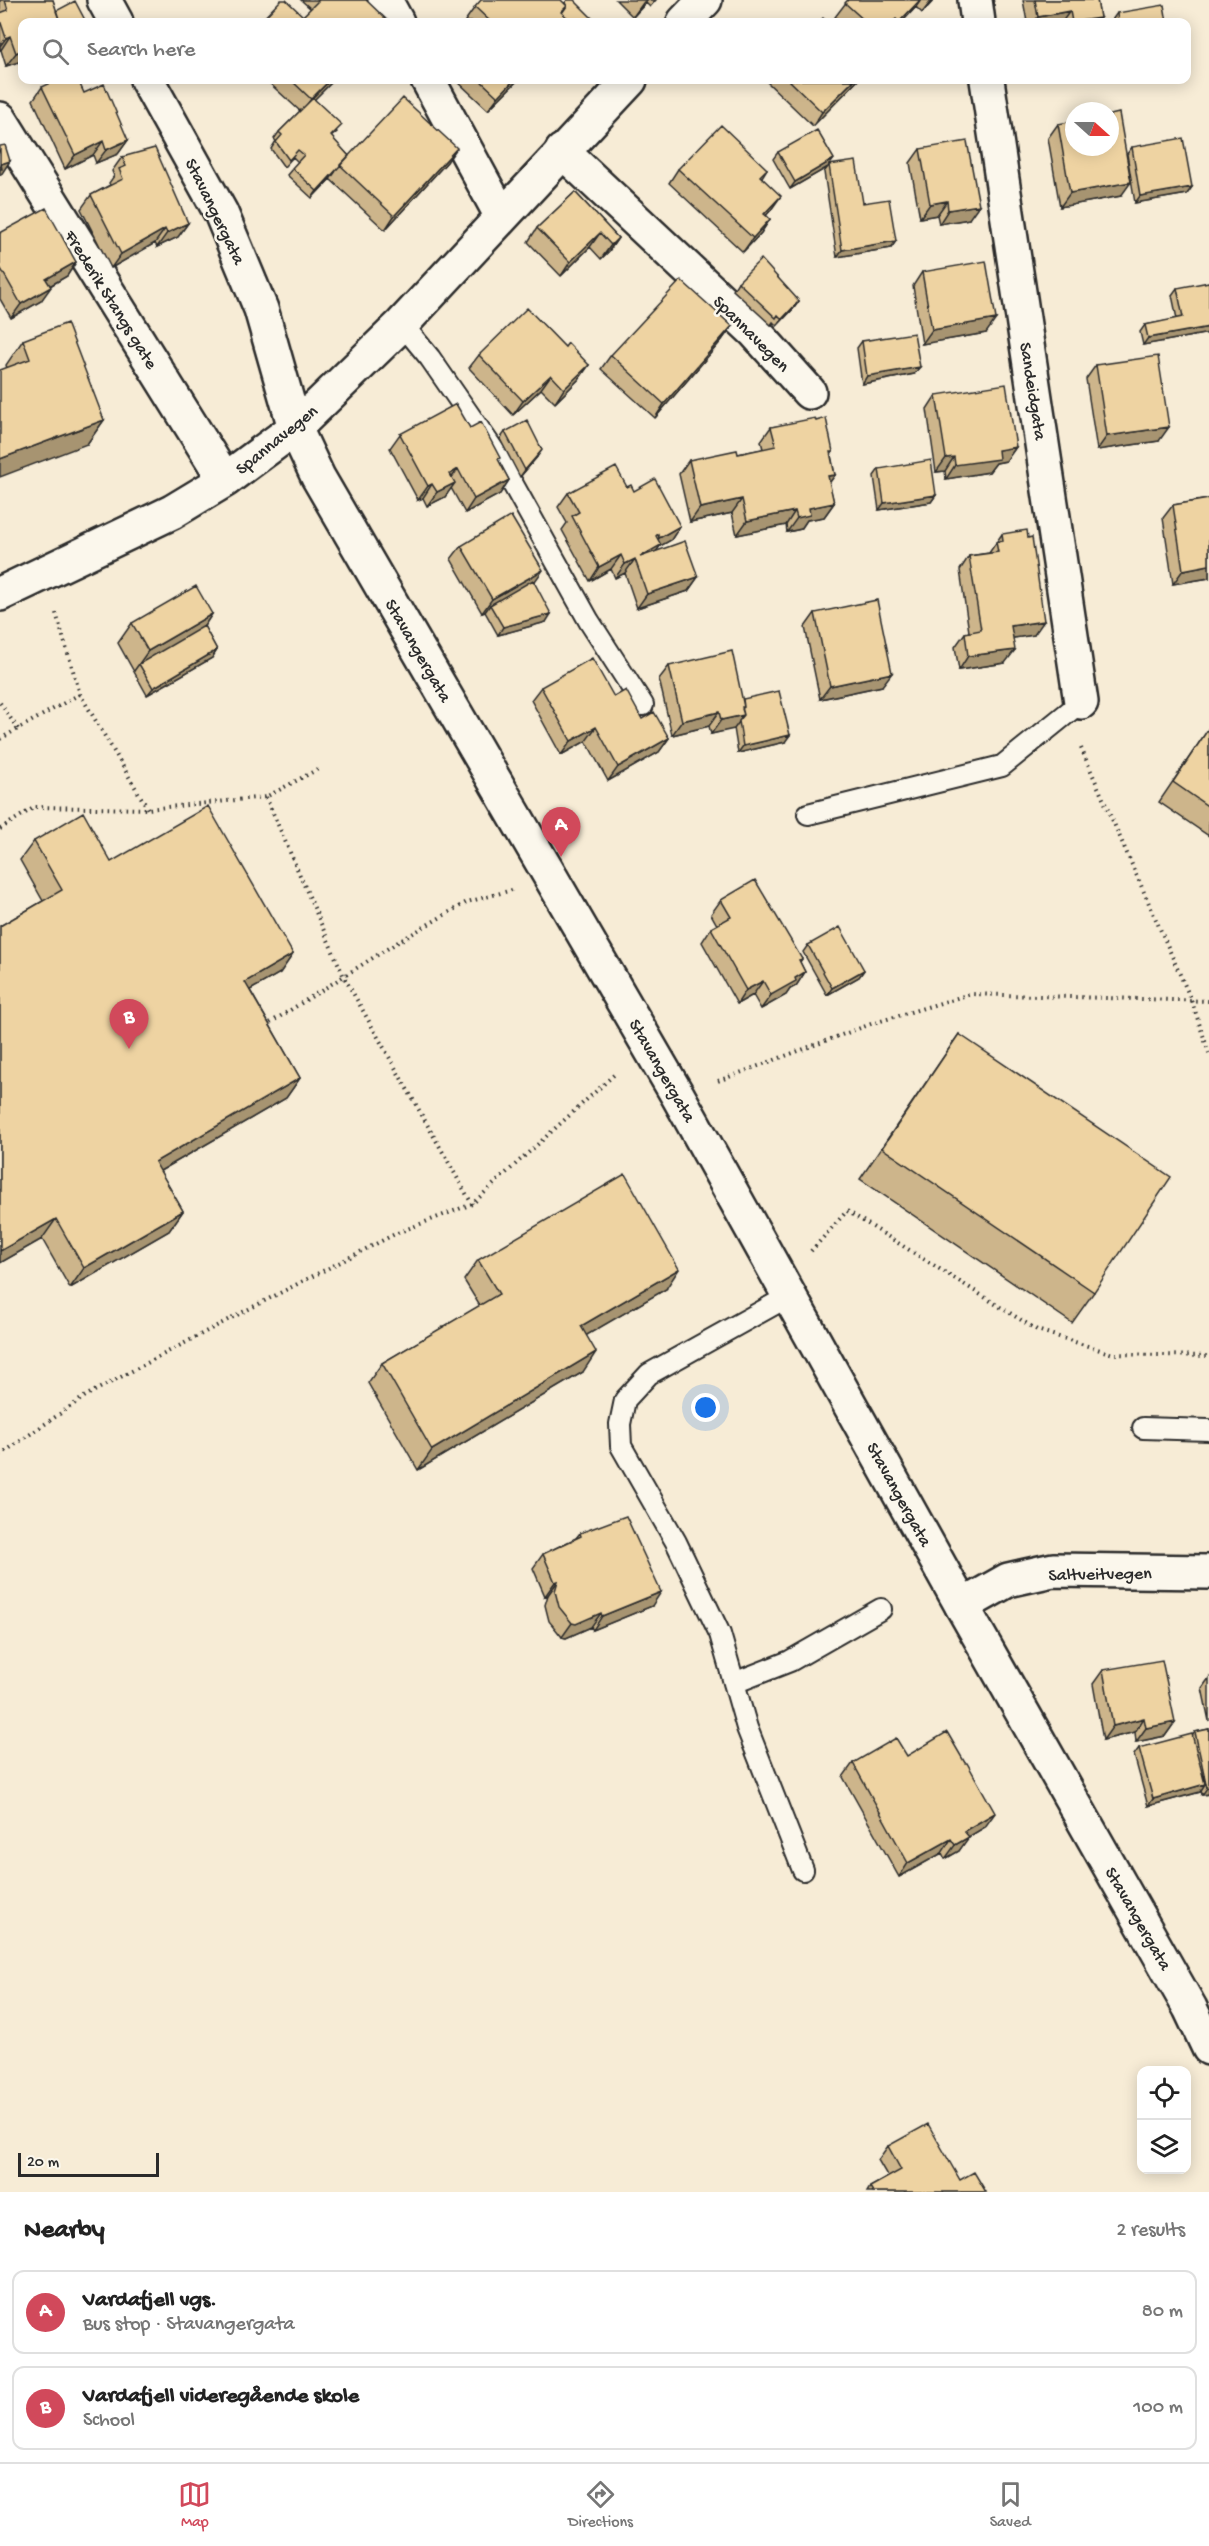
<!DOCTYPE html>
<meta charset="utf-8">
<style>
:root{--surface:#fff;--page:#f2f2f2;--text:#222;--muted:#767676;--line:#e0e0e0;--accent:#d1495b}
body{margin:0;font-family:"Gochi Hand",sans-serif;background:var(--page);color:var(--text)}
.controls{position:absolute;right:18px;bottom:18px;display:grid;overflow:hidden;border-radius:12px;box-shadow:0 3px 15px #0003}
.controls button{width:54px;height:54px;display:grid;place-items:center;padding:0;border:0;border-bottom:2px solid var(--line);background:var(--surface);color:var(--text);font:30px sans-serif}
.compass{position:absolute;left:1065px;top:102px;width:54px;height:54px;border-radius:50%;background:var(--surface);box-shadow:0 3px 15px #0003;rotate:111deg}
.scale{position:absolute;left:18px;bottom:15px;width:141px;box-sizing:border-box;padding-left:6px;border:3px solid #2b2b2b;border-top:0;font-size:16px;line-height:21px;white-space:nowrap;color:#2b2b2b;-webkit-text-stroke:4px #fbf7ec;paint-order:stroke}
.you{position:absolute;left:706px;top:1408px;width:21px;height:21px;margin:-15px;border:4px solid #fff;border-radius:50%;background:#1a73e8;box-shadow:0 0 0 9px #1a73e833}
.badge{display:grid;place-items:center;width:39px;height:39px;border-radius:50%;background:var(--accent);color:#fff;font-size:20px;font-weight:700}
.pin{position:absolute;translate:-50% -50px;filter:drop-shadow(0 2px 3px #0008)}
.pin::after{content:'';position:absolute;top:32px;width:21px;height:18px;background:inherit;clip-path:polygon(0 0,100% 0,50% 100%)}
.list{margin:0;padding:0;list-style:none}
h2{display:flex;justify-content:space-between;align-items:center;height:78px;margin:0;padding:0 24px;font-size:26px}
h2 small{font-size:20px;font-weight:400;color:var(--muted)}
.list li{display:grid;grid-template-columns:39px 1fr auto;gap:18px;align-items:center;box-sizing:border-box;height:84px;margin:0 12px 12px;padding:0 12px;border:2px solid var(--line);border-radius:12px}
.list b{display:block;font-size:22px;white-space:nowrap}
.list p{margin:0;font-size:20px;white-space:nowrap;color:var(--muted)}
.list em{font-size:20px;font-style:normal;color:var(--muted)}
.icon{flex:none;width:33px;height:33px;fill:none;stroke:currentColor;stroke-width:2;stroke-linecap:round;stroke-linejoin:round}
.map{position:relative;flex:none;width:1209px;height:2192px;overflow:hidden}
.search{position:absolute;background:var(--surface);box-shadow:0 3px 15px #0003;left:18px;right:18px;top:18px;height:66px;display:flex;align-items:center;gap:15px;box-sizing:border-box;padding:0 21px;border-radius:12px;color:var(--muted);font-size:22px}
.sheet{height:270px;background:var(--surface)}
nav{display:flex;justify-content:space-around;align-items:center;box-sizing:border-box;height:84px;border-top:2px solid var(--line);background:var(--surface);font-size:16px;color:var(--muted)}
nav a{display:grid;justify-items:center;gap:3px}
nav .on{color:var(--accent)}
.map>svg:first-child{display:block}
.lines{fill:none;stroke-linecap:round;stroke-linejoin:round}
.lane-casing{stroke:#2b2b2b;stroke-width:24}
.street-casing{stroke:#2b2b2b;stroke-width:38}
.secondary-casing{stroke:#2b2b2b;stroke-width:38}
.path{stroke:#2b2b2b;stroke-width:4;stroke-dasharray:1.5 4.5;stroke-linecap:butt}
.lane{stroke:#fbf7ec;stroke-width:20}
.street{stroke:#fbf7ec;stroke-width:33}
.secondary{stroke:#fbf7ec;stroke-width:33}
.wall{fill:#cdb58b;stroke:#2b2b2b;stroke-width:1.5}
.shaded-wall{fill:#a79471;stroke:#2b2b2b;stroke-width:1.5}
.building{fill:#eed3a2;stroke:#2b2b2b;stroke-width:1.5}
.labels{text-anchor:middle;stroke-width:5;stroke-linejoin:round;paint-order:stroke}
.street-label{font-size:18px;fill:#2b2b2b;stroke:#fbf7ec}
</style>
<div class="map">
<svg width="1209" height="2192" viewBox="0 0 1209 2192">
<rect width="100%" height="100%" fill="#f7ecd6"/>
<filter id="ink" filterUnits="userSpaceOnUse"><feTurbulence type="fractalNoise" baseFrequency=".0167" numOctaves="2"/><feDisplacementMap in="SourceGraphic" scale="12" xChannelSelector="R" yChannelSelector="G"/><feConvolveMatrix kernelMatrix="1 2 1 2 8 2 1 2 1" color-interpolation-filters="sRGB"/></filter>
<g filter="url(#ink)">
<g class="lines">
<!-- lane casing -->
<g class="lane-casing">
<path id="lane" d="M402,324L430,358L495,452L589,621L643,705
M808,814L1002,766L1081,702
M791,1295L649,1374L625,1400L620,1424L621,1446L676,1542L720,1634L747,1728L803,1870
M1143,1428L1209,1430
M734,1683L790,1661L881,1609"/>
</g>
<!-- street casing -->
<g class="street-casing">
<path id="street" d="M385,0L397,22
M975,0L978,22
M428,80L501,215
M987,80L1081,702
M0,119L225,480
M562,151L755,332L809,392
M0,594L172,512L225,480L295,428
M962,1606L1008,1580L1053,1570L1209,1572"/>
</g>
<!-- secondary casing -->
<g class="secondary-casing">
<path id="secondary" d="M104,0L116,22
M684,22L705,0
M147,80L221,213L261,309L295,428L318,477L678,1096L962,1606L1190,2008L1209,2048
M295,428L402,324L630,80"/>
</g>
<!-- path -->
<path class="path" d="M56,613L80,694L148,809
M0,703L18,729
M0,739L80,694
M1081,748L1192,1002L1209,1053
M266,797L344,977L472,1204
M0,829L35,807L148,809L266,797L320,768
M265,1026L398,942L467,902L512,890
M718,1081L871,1024L970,994L1209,1001
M811,1251L847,1211L1037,1330L1113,1354L1209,1356
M0,1455L87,1395L239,1314L397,1233L472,1204L616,1073"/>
<!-- lane -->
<use href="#lane" class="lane"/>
<!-- street -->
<use href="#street" class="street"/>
<!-- secondary -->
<use href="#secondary" class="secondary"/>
</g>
<!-- wall -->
<path class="wall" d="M0,0H53L56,11L22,22V61L6,66L1,50H0Z
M301,0H366L303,16L311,9Z
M616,0H656L650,7L646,3L633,17Z
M848,0H934L922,13L916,7L902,22H842L835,17Z
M1023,0H1097L1100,18L1096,22H1027Z
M565,3L596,22H467L465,21L475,7Z
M1117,13L1167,22H1112V20Z
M266,80H334L314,99L337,132L331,137L349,156L447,162L385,230L330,179L331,178L312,198L287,175L298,162L293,157L284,167L271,149L276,141L274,139L279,132L300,111Z
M456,80H518L488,110Z
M767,80H858L813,126L766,81Z
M42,87L84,93L128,140L118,154L96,163L93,155L65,169L33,100Z
M1058,124L1121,196L1060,207L1048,138Z
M1132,147L1192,187L1187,194L1135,203L1127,154Z
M920,149L969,219L939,224L937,215L920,218L910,163Z
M778,152L830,165L896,241L891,248L837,257L824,172L828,167L790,189L773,159Z
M122,157L188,223L178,237L157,247L155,243L111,268L81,209L91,195L110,185L109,183L114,176L112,171Z
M678,169H767L762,177L771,210L766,215L770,219L761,233L743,252L669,183Z
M575,192L618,238L609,251L601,259L590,247L561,276L528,242L537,228Z
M0,233L76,262L67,276L50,286L41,301L11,318L0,299Z
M922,272L986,333L922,344L913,286Z
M738,282L799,301L794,308L777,326L773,322L771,325L733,290Z
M1177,288L1209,333L1143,345L1140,332L1145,325L1177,319L1172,295Z
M732,326L722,340L655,418L601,369L611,355Z
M23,340L104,420L87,444L7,368L6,365Z
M862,341L914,374L862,384L857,348Z
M479,355L589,365L579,379L555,403L541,389L513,415L469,368Z
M1096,365L1159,441L1097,450L1086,379Z
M936,395L1016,447L1006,461L996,463L989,472L946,479L945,471L936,472L927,409Z
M816,421L833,452L831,455L835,475L829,483L834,503L824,517L807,520L801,529L787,532L786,525L737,535L732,513L690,522L679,474L689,460L738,454L763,449L761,441L771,427Z
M505,432L537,457L520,477L500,439Z
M400,434L498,460L509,480L500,494L465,513L451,488L445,497L427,506L423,498L418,500L390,448Z
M879,469L936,495L931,502L879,510L874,476Z
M627,487L634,491L680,526L671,540L660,546L656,551L698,577L688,591L637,608L625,573L615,578L611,569L590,581L562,530L567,523L558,507L568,493Z
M1209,499V578L1173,584L1163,518L1173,505Z
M1002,534L1034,635L1013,638L1005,663L959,670L955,647L965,633L969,632L960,570L969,556L989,553Z
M461,546L534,583L546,622L498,635L485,612L482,613L451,559Z
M815,613L882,686L820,699L805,627Z
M212,614L204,626L217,650L212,658L147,695L118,643L132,623Z
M669,666L743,699L785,742L738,753L734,728L711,734L709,726L672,735L659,679Z
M541,687L614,697L642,719L669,738L659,752L608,781L586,741L561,755L531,700Z
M1209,728V836L1159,802Z
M34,841L111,862L293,954L280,973L250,990L300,1078L286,1098L160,1171L183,1211L169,1231L70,1288L42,1239L0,1263V926L43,901L20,860Z
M721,900L802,959L800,962L805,972L796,986L790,989L786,995L761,1009L753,995L737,1004L702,942L711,928L717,925L711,914Z
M808,945L864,970L859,977L827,995L803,952Z
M959,1034L1094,1292L1072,1323L860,1179Z
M478,1260L666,1289L586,1335L583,1372L418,1470L368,1383L382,1363L480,1306L464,1280Z
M580,1533L652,1606L593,1630L591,1627L566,1638L562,1637L549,1621L545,1605L548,1595L545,1596L533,1568L543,1554L576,1538Z
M1103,1670L1175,1722L1165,1736L1136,1742L1135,1732L1103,1740L1093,1684Z
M1209,1678V1721L1202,1688Z
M1209,1729V1794L1202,1795L1201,1790L1200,1792L1148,1806L1134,1755L1139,1748L1192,1736L1195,1732Z
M853,1763L985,1827L968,1837L959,1851L945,1859L942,1853L899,1877L843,1777Z
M888,2146L960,2180L986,2192H867L870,2187L888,2177L878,2160Z"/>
<!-- shaded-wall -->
<path class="shaded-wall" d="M646,0H648L633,17L643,3Z
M920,0H921L916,7L902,22H899Z
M932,0H934L922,13Z
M1070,11L1062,22H1034L1038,17Z
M1100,18L1096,22H1071H1072Z
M10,36L1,50H0V46L6,38Z
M22,50V61L6,66L16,53Z
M330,80H334L301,113L311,99Z
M514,80H518L488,110L498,97Z
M854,80H858L813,126L822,112Z
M128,140L118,154L96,163L106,150Z
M103,141L93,155L65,169L75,155Z
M457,148L447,162L385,230L394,216Z
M834,159L828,167L790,189L795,182Z
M10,161L1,175H0V165L1,164Z
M336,171L331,178L312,198L317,191Z
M1131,182L1121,196L1060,207L1070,193Z
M1192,187L1187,194L1135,203L1140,196Z
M781,196L771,210L755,228L764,214Z
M947,201L937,215L920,218L930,204Z
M979,205L969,219L939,224L948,210Z
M770,219L761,233L743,252L753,238Z
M188,223L178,237L157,247L167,233Z
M165,229L155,243L111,268L121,254Z
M600,233L590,247L561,276L570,262Z
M618,238L609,251L601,259L611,245Z
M896,241L891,248L837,257L842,250Z
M76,262L67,276L37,293L46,279Z
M51,287L41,301L11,318L21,304Z
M799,301L794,308L777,326L782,319Z
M996,319L986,333L922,344L932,330Z
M732,326L722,340L655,418L664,404Z
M1209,327V333L1143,345L1148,338Z
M589,365L579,379L555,403L564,389Z
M920,367L914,374L862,384L867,376Z
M551,375L541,389L513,415L523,401Z
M104,420L87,444L0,477V459Z
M1169,427L1159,441L1097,450L1107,436Z
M1016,447L1006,461L996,463L989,472L946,479L955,465L998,450Z
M542,450L537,457L520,477L525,470Z
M954,457L945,471L936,472L946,458Z
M458,469L448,483L450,474Z
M835,475L825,489L828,476Z
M509,480L500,494L465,513L474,499Z
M455,483L445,497L427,506L437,492Z
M432,484L423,498L418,500L428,486Z
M936,495L931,502L879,510L884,503Z
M742,499L732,513L690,522L700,508Z
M834,503L824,517L807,520L801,529L787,532L797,518L809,508Z
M795,511L786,525L737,535L747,521Z
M680,526L671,540L660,546L651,559L640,557L650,551L659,538Z
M621,555L611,569L590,581L599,567Z
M635,559L625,573L615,578L625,564Z
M1209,565V578L1173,584L1183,570Z
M543,570L533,584L490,605L485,612L482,613L492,599Z
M698,577L688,591L637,608L647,594Z
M212,614L199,634L139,664L134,671L148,651Z
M551,614L546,622L498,635L503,627Z
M1044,621L1034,635L1001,640L1011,626Z
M217,650L212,658L147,695L153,688Z
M1015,650L1005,663L959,670L968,656Z
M892,673L882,686L820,699L830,686Z
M719,712L709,726L672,735L682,721Z
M744,715L734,729L711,734L721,720Z
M596,727L586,741L561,755L571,741Z
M790,735L785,742L738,753L743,746Z
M669,738L659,752L608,781L618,767Z
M293,954L280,973L231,1001L245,982Z
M864,970L859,977L827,995L832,988Z
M805,972L796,986L790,989L786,995L761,1009L771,995L795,978Z
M763,981L753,995L737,1004L746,990Z
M300,1078L286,1098L141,1182L155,1162Z
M183,1211L169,1231L70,1288L84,1268Z
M56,1219L42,1239L0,1263V1251Z
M679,1269L666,1289L568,1346L581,1326Z
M596,1352L583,1372L418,1470L432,1450Z
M558,1581L548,1595L545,1596L555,1582Z
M661,1592L652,1606L593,1630L602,1616Z
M601,1613L591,1627L566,1638L562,1637L572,1623Z
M1144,1718L1135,1732L1103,1740L1113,1726Z
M1175,1722L1165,1736L1136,1742L1146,1728Z
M1205,1784L1200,1792L1148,1806L1153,1799Z
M1207,1788H1209V1794L1202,1795Z
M995,1813L985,1827L955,1845L964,1831Z
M969,1837L959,1851L945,1859L955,1845Z
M951,1839L942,1853L899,1877L908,1863Z"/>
<!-- building -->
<path class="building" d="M5,0H53L60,22H22V50L16,53L10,36L6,38L0,20V13L8,10Z
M281,0H286L303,16L319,0H366L388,21L386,22H260Z
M481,0H561L567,6L561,12L570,20L568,22H491L475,7Z
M567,0H574L596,22H569L570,20L562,13L567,6L565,3Z
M848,0H920L899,22L896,19L892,22H866L845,3Z
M1035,0H1097L1100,18L1072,22L1070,11L1038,17Z
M75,1L86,22H60L56,11Z
M1164,5L1167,22H1118L1117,13Z
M823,18L828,22H819Z
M57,80H78L84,93L104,84L128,140L106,150L103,141L75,155L42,87Z
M291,80H330L311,99Z
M480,80H514L498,97Z
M789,80H854L822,112Z
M313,98L342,125L331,136L349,156L317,191L292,168L304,155L298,150L289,160L276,142L282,135L279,132Z
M403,98L457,148L394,216L340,165Z
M1119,113L1131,182L1070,193L1058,124L1074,121V147H1110V115Z
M721,125L767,169L760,176L781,196L764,214L770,219L753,238L678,169Z
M817,130L834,159L795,182L778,152Z
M1183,138L1192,187L1140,196L1132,147Z
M967,141L979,205L948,210L947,201L930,204L920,149Z
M5,145L10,161L1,164L2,169H0V146Z
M155,148L188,223L167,233L165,229L121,254L91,195L123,179L119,169L126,166L122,157Z
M856,161L863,203L889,199L896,241L842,250L829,165Z
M575,192L618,238L611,245L600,233L570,262L537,228Z
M46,208L76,262L46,279L51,287L21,304L0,267V233Z
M761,259L799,301L782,319L778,315L776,318L738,282Z
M986,261L996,319L932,330L922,272Z
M681,280L732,326L664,404L611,355Z
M1209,282V327L1148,338L1145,325L1183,317L1177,288Z
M527,308L565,347L568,343L589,365L564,389L551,375L523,401L479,355Z
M67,323L104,420L0,459V370L30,359L23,340Z
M914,333L920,367L867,376L862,341Z
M1158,356L1169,427L1107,436L1096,365Z
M1006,384L1016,447L998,450L999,459L955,465L954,457L946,458L936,395Z
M456,404L470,428L481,422L500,458L498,459L509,480L474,499L458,469L450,474L455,483L437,492L432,484L428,486L400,434Z
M815,418L816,421L826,418L833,452H830L835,475L828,476L834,503L809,508L810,515L797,518L795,511L747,521L742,499L700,508L689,460L737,450L738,454L776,446L771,427Z
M527,420L542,450L525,470L505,432Z
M931,460L936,495L884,503L879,469Z
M616,467L627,487L631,485L634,491L655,479L680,526L659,538L658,534L656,536L661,545L640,557L685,541L698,577L647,594L635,559L625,564L621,555L599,567L572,516L579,512L568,493Z
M1209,499V565L1183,570L1173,505Z
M511,516L543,570L492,599L461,546Z
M1027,530L1028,538L1032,537L1044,621L1011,626L1015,650L968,656L965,633L981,630L969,556L998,552L996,542L1003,541L1002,534Z
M533,580L551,614L503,627L490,605Z
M196,586L212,614L148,651L132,623Z
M877,600L892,673L830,686L815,613Z
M204,626L217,650L153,688L139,664Z
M732,651L744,707H742L744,715L721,720L719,712L682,721L669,666Z
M592,658L614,697L626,690L642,719L654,712L669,738L618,767L596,727L571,741L541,687Z
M779,691L790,735L743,746L739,721L744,715L742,709L744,707L743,699Z
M1209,728V807L1173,782Z
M208,806L293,954L245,982L300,1078L155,1162L183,1211L84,1268L56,1219L0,1251V926L62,890L34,841L83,812L111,862Z
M755,880L802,959L799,960L805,972L795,978L796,981L771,995L763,981L746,990L711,928L731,917L721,900Z
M840,927L864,970L832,988L808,945Z
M959,1034L1171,1177L1094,1292L882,1148Z
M625,1174L679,1269L581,1326L596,1352L432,1450L382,1363L499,1294L478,1260Z
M626,1516L661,1592L602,1616L601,1613L576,1624L572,1623L559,1607L555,1591L558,1581L555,1582L543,1554L581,1536L580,1533Z
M1162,1660L1175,1722L1146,1728L1144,1718L1113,1726L1103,1670Z
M1209,1729V1788H1207L1195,1732Z
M947,1732L965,1763H967L995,1813L964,1831L969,1837L955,1845L951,1839L908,1863L853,1763L896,1738L907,1756Z
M1192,1734L1205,1784L1153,1799L1139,1748Z
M928,2124L960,2180L974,2172L986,2192H873L870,2187L901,2170L888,2146Z"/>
</g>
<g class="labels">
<!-- street labels -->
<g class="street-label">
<text transform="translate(216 211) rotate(64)" y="6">Stavangergata</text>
<text transform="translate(112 299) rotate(58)" y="6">Frederik Stangs gate</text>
<text transform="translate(752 333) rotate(45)" y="6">Spannavegen</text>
<text transform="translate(1034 391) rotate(81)" y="6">Sandeidgata</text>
<text transform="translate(276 439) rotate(-39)" y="6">Spannavegen</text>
<text transform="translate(419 650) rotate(60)" y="6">Stavangergata</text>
<text transform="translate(663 1070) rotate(60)" y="6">Stavangergata</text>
<text transform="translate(900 1494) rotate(61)" y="6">Stavangergata</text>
<text transform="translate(1100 1573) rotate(-1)" y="6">Saltveitvegen</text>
<text transform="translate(1139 1918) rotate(60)" y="6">Stavangergata</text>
</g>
</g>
</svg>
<div class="controls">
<button><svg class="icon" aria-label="locate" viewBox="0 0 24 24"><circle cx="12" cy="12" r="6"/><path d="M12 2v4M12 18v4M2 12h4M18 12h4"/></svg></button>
<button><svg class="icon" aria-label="layers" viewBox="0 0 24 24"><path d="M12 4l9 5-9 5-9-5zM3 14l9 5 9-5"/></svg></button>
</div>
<svg class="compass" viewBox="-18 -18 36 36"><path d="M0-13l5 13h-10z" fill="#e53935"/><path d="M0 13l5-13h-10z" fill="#767676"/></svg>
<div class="scale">20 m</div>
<div class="you"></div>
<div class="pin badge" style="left:561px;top:857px">A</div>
<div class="pin badge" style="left:129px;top:1049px">B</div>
<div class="search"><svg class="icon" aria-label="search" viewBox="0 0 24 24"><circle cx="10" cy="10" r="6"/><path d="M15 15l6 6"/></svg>Search here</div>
</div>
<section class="sheet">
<h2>Nearby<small>2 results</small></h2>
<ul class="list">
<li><span class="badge">A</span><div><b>Vardafjell vgs.</b><p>Bus stop · Stavangergata</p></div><em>80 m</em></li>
<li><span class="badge">B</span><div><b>Vardafjell videregående skole</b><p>School</p></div><em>100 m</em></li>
</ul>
</section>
<nav>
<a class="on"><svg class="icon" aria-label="map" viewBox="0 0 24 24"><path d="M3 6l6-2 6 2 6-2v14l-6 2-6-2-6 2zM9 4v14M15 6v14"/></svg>Map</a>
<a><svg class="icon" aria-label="directions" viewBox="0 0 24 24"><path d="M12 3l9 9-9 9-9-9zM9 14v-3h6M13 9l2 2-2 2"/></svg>Directions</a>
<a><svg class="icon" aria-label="saved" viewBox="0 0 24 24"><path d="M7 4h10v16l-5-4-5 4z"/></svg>Saved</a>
</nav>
